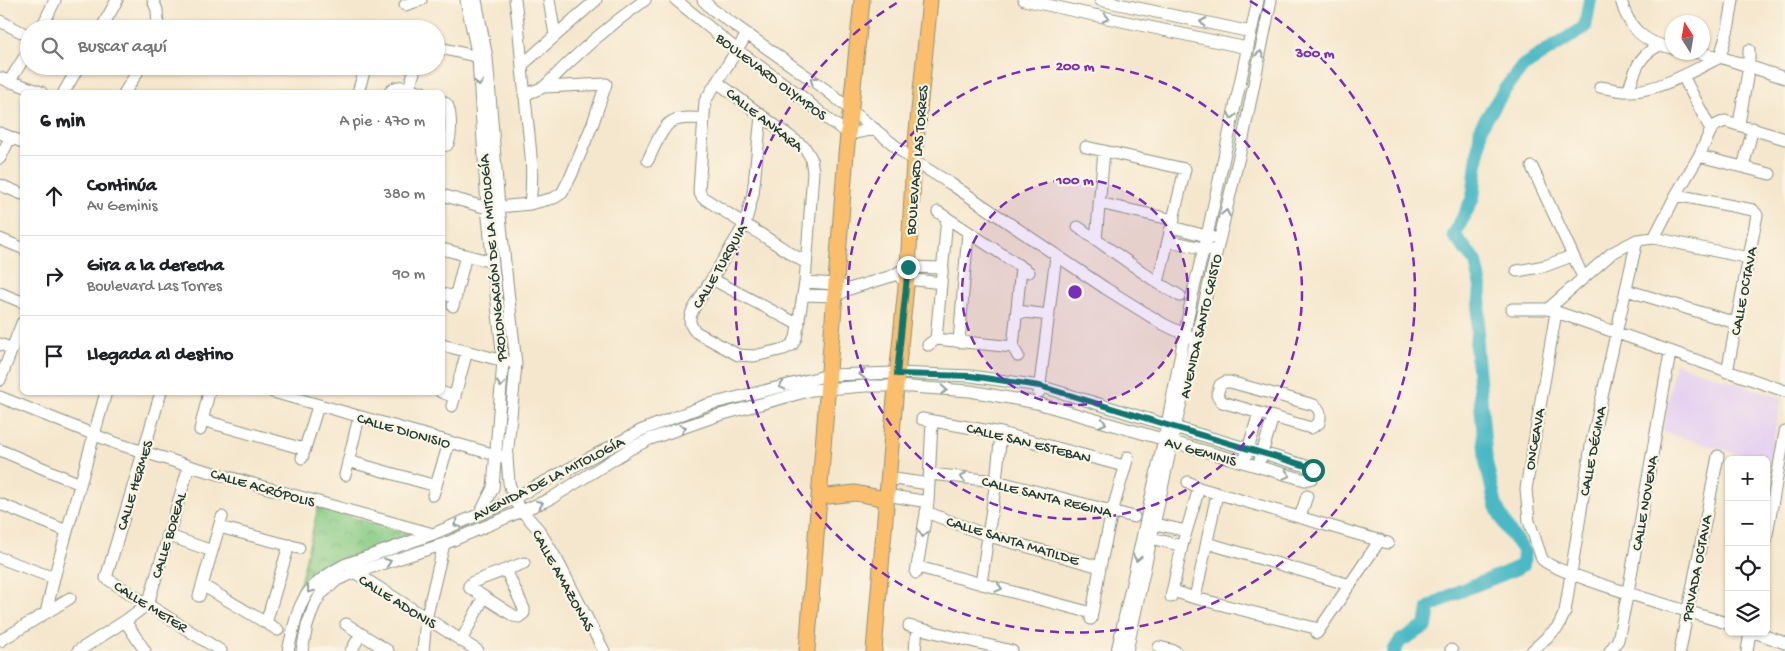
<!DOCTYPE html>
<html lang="es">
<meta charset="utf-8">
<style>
:root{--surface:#fff;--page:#f6f6f6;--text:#202124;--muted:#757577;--line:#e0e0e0}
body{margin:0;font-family:"Gochi Hand",sans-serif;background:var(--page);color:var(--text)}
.controls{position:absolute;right:15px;bottom:15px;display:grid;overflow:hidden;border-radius:8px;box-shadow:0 1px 4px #0004}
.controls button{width:45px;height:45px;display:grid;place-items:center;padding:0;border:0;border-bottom:1px solid var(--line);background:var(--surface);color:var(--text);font:25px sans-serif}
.compass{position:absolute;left:1665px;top:15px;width:45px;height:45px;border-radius:50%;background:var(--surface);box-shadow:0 1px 4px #0004;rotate:349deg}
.stop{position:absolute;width:15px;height:15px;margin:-11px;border:4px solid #0f766e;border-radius:50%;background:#fff}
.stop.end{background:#0f766e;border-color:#fff;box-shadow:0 1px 5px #0008}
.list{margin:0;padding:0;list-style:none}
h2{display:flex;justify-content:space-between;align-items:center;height:65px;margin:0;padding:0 20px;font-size:21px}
h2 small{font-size:16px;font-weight:400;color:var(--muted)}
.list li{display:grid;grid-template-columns:32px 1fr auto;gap:15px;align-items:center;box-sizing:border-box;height:80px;padding:0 20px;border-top:1px solid var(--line)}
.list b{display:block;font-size:19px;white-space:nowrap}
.list p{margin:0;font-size:16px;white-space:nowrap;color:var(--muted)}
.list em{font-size:16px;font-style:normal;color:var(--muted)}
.icon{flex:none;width:28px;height:28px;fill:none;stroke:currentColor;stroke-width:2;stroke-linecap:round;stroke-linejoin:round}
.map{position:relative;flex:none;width:1785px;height:651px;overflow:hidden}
.search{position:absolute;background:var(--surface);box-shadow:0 1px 4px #0004;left:20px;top:20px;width:425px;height:55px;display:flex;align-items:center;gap:12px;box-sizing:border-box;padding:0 18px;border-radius:28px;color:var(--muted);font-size:19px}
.panel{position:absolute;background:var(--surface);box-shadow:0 1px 4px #0004;left:20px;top:90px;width:425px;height:305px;border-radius:8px}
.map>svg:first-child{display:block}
.built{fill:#e6d2f0}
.park{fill:url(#park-crowns);stroke:#54845c}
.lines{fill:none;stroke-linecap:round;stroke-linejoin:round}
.river{stroke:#4bb9c5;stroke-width:14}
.minor-casing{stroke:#8a9280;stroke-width:13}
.major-casing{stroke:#8a9280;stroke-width:17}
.minor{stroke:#fff;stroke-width:11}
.major{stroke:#fabe6d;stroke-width:15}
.oneway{stroke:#8f9e9a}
.route{stroke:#0f766e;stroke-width:6}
.ring{fill:none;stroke:#7b2cbf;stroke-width:2.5;stroke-dasharray:9 6}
.labels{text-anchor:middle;stroke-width:4.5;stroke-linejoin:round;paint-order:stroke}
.street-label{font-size:15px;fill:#1f3d34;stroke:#fcf5e5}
.centre{fill:#7b2cbf;stroke:#fcf5e5;stroke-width:2.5}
.ring-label{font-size:15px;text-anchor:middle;font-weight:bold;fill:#7b2cbf;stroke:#fcf5e5;stroke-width:4.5;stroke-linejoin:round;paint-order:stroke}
</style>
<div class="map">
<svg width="1785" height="651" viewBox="0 0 1785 651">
<defs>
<pattern id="park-crowns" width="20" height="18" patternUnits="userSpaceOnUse" patternTransform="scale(1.25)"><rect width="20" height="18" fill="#88cb84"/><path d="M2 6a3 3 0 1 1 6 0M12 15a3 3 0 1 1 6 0" fill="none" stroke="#6fa66d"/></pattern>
</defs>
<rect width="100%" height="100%" fill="#fcf5e5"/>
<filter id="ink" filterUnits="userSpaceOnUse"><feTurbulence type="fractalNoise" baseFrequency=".02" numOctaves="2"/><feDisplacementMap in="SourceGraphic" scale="10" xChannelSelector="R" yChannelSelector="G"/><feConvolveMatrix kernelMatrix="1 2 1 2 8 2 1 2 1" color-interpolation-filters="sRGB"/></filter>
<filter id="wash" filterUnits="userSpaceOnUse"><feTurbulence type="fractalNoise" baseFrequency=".0096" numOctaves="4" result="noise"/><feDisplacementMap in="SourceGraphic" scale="20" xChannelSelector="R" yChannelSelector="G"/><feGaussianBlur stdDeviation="1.12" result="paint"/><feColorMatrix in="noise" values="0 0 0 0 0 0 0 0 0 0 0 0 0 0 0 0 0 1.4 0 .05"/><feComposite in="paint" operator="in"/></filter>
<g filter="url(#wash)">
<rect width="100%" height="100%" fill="#f5e7cd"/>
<!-- built -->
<path class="built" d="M1675,363L1781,398L1769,463L1766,462V460H1758L1663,432Z"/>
<!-- park -->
<path class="park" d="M318,507L412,535L332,563L314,574L297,596Z"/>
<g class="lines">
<!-- river -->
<path class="river" d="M1394,651L1400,641L1426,626L1429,608C1458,588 1491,581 1523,565L1524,551L1508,530L1496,506L1486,462L1476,345L1481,287L1476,262L1454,235L1473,198L1481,127L1505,89L1523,66L1585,27L1590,0"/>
</g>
</g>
<g filter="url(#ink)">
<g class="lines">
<!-- minor casing -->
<g class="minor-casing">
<path id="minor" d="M153,0L157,10L158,29
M466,0L478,57L487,208L503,361L493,488L480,514
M476,0L487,58L499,207L516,364L507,458L509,483L514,499L522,511L539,530L556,558L604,651
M515,0C520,32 521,64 525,96C528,134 535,165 530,204
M549,0L555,35
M676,0L737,50L801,96L829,120L849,134L875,129
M703,0L712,9L826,90L914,161L951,184L1105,288L1163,324L1190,337
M1024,0L1247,48
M1100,0L1251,32
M1621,0C1628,28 1644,43 1672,48
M405,5L421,0
M0,21L29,36
M41,29L55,0
M101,29L117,0
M747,34L705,101L699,191L702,197L806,263
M436,47L483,58
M1695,52L1720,57L1785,78
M1720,57L1729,25L1733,0
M522,65L596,0
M1683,76L1711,130
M0,78L41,92
M9,82L29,50
M717,82L805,148L811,158L813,172L805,282L796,338L792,345L784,349L754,356L738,355L696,332C689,325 688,319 693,310L745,224L753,194L761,116
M544,87C575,55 608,26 645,0
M1600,87C1609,88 1618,91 1627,91C1655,93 1695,70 1720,57
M409,88L416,66
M1628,91C1636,70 1637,57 1658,46
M64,92L79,66
M125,92L141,66
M358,92L366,66
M390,92C397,82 412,89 422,92
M442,101C445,103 447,103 448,107C451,114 452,140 447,145L442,146
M1739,124L1749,66V50
M0,133L22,142
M1086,147L1185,169L1158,283
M1699,156L1770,174
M0,158L10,138
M648,160C653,150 662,127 671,122C680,116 694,119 704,118
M1532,167L1583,277
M1743,167L1753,128
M0,185L22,194
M442,195L487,208L530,204L554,198L562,193L571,176L593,123L606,84L544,87L524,95
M1676,195L1753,210L1757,215L1727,372
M1099,203L1174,220
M938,212L1029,272
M1078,227L1158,283L1180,296
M1172,227L1214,238
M1654,238L1676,195L1699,156L1711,130L1716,125L1725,121L1785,139
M0,239L22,248
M1096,240L1104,151
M1169,241L1211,250
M442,249L492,262
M1517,271L1545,266L1572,256
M901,278L941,283
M712,279L799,325
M805,282L836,284L843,286
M1626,290L1736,323
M0,293L22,302
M442,294L456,297
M803,295L835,296L849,289L892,276L908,267L943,268
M453,306L466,255
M1512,309H1548L1785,391
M1548,309L1612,253L1637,240L1654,238L1749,258
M1017,311L1049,315
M1556,312L1526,489L1529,521L1542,559C1551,573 1702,615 1729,624
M936,339L1013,347
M959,342L968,232
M0,344L12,349
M442,345L508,362
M928,345L936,339L947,218
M1018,356L1013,347L1021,268
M0,380L22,323
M1225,382H1230L1314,405C1321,410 1321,415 1319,423L1311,428L1222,402L1217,395L1220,385Z
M161,392L106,578L221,651
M273,392L503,457
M441,392L455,397
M1039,392L1056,256
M0,397L115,443L189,466L433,534
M452,406L467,351
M922,419L1001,433L1124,466
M202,420L304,449
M200,430L209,392
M0,450L80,484
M1246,456L1259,413
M302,458L318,406
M1260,460L1273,417
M348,461L436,486
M930,474L996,481L1134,517
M345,475L359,417
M888,478L929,484
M1188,482L1199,488L1388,543
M433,495L449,443
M886,495L928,502
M0,504L67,531
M926,512L989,536L1100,567
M1300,517L1307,496
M1147,522L1186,531
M219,527L299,548
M167,535L212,551
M1144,536L1182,546
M1766,540L1785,432
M1207,543L1350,585
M0,558L54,578
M918,567L1092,613
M351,570L478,651
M506,570L524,609V613L519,617L514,616L470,588L469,586L473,582L524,563
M916,573L928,502L932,421
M981,584L996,481L1001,433
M202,585L278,630
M1173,591L1195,598L1319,629
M199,596L222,517
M1171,597L1182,546L1199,488
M1195,598L1217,494
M46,613L54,578L106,392
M1091,619L1100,567L1112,512L1128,457
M125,621L145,651
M266,623L289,545
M346,624L388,651
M909,626L1012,651
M1754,632L1785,643
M1317,633L1380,540
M0,641L70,598
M461,641L484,597
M1159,647L1175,651
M1451,650L1452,651
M78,651L125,621L148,604L189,466
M288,651C299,605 300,588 344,565L433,534L499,506L642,430L706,405L829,375L897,373L971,376L1040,386L1167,425L1310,467L1314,473L1312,478L1305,480L1037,403L970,391L896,386H866L812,390L716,416L650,439L630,449L550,499L444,544L354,573L337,580L321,594L314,606L307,626L302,651
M351,651L361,634
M423,651L426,619L444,544
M915,651L917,628
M1117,651L1167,425L1192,296L1207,236L1258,0
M1127,651L1175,428L1241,148L1271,0
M1532,651L1558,627L1565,612L1591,446L1637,240
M1610,651L1618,640L1628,592L1670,353
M1680,651L1718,456
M1747,651L1750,632"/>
</g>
<!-- major casing -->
<g class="major-casing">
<path id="major" d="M819,497L855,493L886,499
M807,651L846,154L862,0
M874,651L896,386L908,267L914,161L930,0"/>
</g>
<!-- minor -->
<use href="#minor" class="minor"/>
<!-- major -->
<use href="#major" class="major"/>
</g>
<!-- one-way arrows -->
<defs><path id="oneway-chevron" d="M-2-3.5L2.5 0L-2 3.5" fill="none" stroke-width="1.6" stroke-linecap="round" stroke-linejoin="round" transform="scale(1.25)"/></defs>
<g class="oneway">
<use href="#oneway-chevron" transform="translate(1106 18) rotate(12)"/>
<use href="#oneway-chevron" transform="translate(1203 22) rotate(-168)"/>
<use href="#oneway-chevron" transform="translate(1260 54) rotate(-78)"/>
<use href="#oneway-chevron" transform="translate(813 80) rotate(-145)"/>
<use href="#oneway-chevron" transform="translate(479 83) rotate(87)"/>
<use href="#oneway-chevron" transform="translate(1232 116) rotate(102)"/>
<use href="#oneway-chevron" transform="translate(1226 213) rotate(-78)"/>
<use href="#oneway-chevron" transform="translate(862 374) rotate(179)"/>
<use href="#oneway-chevron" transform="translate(501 384) rotate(95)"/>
<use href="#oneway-chevron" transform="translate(782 386) rotate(167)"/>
<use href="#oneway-chevron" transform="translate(944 390) rotate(4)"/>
<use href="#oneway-chevron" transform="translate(1103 423) rotate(16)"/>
<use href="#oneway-chevron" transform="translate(683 428) rotate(-19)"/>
<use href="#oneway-chevron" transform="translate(1287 475) rotate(15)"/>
<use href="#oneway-chevron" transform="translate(963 477) rotate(-174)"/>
<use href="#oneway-chevron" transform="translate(540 504) rotate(-22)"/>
<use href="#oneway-chevron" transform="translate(457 524) rotate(157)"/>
<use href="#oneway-chevron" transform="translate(923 534) rotate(98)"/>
<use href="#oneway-chevron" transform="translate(1137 558) rotate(102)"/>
<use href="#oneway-chevron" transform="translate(388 562) rotate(-18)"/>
<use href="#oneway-chevron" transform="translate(999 588) rotate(15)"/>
<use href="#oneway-chevron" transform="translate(310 590) rotate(128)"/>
</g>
</g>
<g class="lines" filter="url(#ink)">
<!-- route -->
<path class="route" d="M908,267L897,374L971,376L1040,386L1167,425L1310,467L1313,470"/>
</g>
<!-- distance rings -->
<circle cx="1075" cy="292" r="113" fill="#7b2cbf" fill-opacity=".12"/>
<g class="ring">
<circle cx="1075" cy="292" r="113"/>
<circle cx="1075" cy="292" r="227"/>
<path d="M1250 1A340 340 0 1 1 900 1"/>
</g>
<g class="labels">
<!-- street labels -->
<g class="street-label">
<text transform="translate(772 76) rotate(37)" y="5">BOULEVARD OLYMPOS</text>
<text transform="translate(765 119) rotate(38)" y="5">CALLE ANKARA</text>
<text transform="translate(916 160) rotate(-85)" y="5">BOULEVARD LAS TORRES</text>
<text transform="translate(492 258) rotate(-95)" y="5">PROLONGACIÓN DE LA MITOLOGÍA</text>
<text transform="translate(719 266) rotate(-60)" y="5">CALLE TURQUIA</text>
<text transform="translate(1743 291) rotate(-79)" y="5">CALLE OCTAVA</text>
<text transform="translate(1200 326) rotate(-77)" y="5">AVENIDA SANTO CRISTO</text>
<text transform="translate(404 430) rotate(16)" y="5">CALLE DIONISIO</text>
<text transform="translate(1534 439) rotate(-80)" y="5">ONCEAVA</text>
<text transform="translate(1029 442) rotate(14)" y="5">CALLE SAN ESTEBAN</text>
<text transform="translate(1201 451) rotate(16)" y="5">AV GEMINIS</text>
<text transform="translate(1592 451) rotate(-79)" y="5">CALLE DÉCIMA</text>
<text transform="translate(548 478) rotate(-27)" y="5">AVENIDA DE LA MITOLOGÍA</text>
<text transform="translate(134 485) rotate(-73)" y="5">CALLE HERMES</text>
<text transform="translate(263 487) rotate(16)" y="5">CALLE ACRÓPOLIS</text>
<text transform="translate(1047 496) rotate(14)" y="5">CALLE SANTA REGINA</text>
<text transform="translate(1644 503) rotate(-80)" y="5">CALLE NOVENA</text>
<text transform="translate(168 535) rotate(-73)" y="5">CALLE BOREAL</text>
<text transform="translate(1013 540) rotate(17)" y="5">CALLE SANTA MATILDE</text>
<text transform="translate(1696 568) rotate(-79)" y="5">PRIVADA OCTAVA</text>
<text transform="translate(564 580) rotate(61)" y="5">CALLE AMAZONAS</text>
<text transform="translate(398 601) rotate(32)" y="5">CALLE ADONIS</text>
<text transform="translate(151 606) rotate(32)" y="5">CALLE METER</text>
</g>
</g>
<circle cx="1075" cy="292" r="8" class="centre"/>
<g class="ring-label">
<text x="1315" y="57">300 m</text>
<text x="1075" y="70">200 m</text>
<text x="1075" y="184">100 m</text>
</g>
</svg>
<div class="controls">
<button>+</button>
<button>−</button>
<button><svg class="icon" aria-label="locate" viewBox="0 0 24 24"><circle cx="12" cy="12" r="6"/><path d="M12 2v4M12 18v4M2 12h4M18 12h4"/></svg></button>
<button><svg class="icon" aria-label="layers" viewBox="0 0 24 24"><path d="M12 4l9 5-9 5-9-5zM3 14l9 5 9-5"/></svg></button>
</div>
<svg class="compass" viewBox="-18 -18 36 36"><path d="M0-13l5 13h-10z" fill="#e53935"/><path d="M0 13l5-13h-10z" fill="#757577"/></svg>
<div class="stop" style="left:1313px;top:470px"></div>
<div class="stop end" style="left:908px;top:267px"></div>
<div class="search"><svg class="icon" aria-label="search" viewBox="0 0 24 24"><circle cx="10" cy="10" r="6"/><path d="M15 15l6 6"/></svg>Buscar aquí</div>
<section class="panel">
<h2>6 min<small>A pie · 470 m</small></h2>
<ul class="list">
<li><svg class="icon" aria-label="ahead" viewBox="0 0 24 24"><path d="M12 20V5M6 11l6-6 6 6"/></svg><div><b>Continúa</b><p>Av Geminis</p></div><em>380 m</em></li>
<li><svg class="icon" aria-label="right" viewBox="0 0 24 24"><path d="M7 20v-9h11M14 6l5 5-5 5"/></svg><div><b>Gira a la derecha</b><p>Boulevard Las Torres</p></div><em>90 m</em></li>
<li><svg class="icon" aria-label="arrive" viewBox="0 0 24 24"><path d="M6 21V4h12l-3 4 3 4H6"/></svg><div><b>Llegada al destino</b></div></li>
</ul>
</section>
</div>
